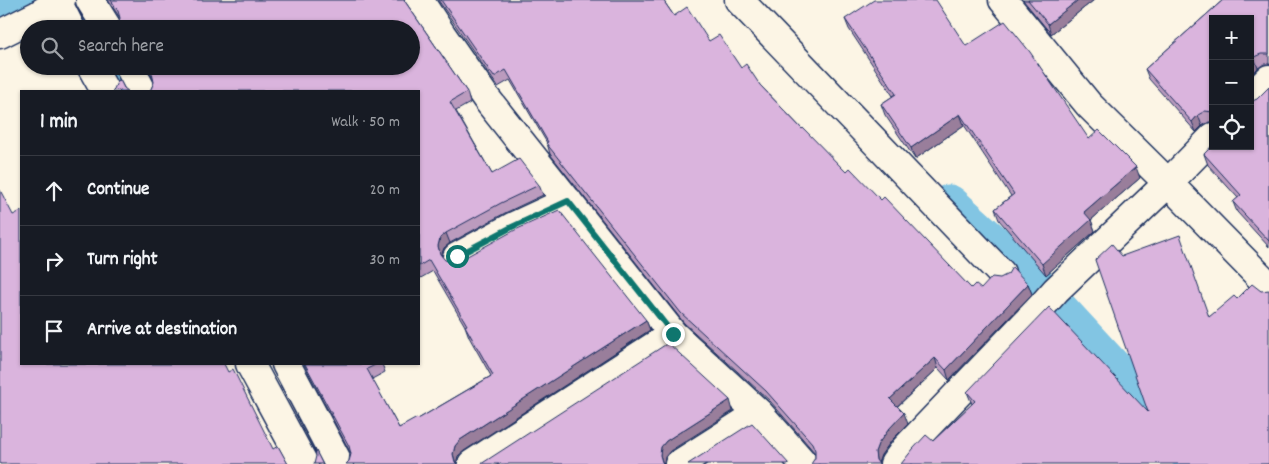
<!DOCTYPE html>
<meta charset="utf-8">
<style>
:root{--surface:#171b24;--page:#242831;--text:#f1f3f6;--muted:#9ea1a6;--line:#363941}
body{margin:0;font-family:Dekko,sans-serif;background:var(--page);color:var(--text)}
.controls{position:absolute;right:15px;top:15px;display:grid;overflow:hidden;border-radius:0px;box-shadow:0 1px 4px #0004}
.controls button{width:45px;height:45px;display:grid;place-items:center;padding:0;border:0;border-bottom:1px solid var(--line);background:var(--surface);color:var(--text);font:25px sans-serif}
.stop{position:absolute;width:15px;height:15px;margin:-11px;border:4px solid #0f766e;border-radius:50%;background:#fff}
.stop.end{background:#0f766e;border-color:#fff;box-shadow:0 1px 5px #0008}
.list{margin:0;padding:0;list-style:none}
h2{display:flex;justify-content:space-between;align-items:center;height:65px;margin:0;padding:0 20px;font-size:21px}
h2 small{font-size:16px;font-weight:400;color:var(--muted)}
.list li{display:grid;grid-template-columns:32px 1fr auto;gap:15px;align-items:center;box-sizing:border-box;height:70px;padding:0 20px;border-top:1px solid var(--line)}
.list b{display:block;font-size:19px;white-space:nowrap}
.list em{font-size:16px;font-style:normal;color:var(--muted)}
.icon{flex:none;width:28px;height:28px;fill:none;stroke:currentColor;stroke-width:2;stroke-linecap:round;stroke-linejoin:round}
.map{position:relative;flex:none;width:1269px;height:464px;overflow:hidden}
.search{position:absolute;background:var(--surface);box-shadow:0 1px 4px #0004;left:20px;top:20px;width:400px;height:55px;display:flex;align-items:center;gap:12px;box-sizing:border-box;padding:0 18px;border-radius:28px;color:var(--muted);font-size:19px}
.panel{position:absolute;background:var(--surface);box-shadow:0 1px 4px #0004;left:20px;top:90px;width:400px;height:275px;border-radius:0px}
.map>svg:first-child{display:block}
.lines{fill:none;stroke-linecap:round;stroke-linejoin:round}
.canal{stroke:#82c5e3;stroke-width:41}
.street-casing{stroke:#1b2f5e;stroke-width:31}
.secondary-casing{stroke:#1b2f5e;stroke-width:31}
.street{stroke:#fcf5e5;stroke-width:28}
.secondary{stroke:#fcf5e5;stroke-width:28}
.wall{fill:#bb9bbe;stroke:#1b2f5e}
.shaded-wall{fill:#997e9b;stroke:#1b2f5e}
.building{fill:#dab4dd;stroke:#1b2f5e}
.route{stroke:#0f766e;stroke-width:6}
</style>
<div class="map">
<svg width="1269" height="464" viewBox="0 0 1269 464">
<rect width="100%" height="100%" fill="#fcf5e5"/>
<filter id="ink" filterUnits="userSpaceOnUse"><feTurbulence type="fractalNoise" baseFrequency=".02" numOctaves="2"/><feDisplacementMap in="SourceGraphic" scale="10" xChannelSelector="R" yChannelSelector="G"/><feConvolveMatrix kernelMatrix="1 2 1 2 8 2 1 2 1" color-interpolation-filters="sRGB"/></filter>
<g filter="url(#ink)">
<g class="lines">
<!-- canal -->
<path class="canal" d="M74,0L91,29
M0,11L22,0
M112,66L127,91
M949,205L1021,270L1200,464"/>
<!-- street casing -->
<g class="street-casing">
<path id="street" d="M90,0L108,29
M419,0L442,35L486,98L673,334L759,413L804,464
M739,0L1001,273
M58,3L71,29
M0,34L38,15L61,0
M91,66L105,91
M129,66L142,91
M457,257L512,227L568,201
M250,364L304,464
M286,364L339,464
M472,464L673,334
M679,464L759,413
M894,464L905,449L1041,307L1056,290L1168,183L1089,105L1003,0"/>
</g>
<!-- secondary casing -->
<g class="secondary-casing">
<path id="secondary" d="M1250,98L1269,79
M1213,137L1168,183L1269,286"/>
</g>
<!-- street -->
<use href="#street" class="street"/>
<!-- secondary -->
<use href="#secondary" class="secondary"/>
</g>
<!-- wall -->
<path class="wall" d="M108,0H404L467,92L470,103L456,111L492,174L539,185L543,195L505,213L450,243L444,248L441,256L445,260L646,320L650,330L464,451L458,456L349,461L350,452L304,364H382L385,372L372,379L399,428L418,419L491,376L469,337L465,326L433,271L419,279V91L151,89L154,82L153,78L147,66H411L120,18Z
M438,0H663L674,16L709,41L741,68L760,85L802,129L846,172L881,200L971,288L981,289L1028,284L1032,294L949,380L938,368L897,407L908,424L892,440L881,455L879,463L815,458V453L770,401L684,323L550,154L547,143L510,80L498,87Z
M1023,0H1094L1051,34Z
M1223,0H1269V64H1264L1258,68L1250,76V19H1213V122H1209L1202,126L1196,132L1149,79L1145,69Z
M845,19L966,46L1140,178L1091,220L1095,231L1046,275L999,220L995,209L1011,196L964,125L915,159L885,115L881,104L893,96L849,29Z
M1269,87V247L1237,212L1233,202L1238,198L1208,165L1204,154Z
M1122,256L1209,317L1237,299L1261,291L1269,464L933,441L972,404L967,392L1148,412Z"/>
<!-- shaded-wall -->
<path class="shaded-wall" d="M1078,0H1094L1051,34L1048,24Z
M1254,57L1258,68L1250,76V61Z
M960,114L964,125L915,159L911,148Z
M1198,115L1202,126L1196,132L1192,122Z
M1136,167L1140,178L1091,220L1095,231L1046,275L1042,264L1084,212Z
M446,233L450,243L444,248L441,256L440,254L438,246L440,238Z
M1028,284L1032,294L949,380L946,370Z
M646,320L650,330L464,451L458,456L456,464L453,454L455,446L460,440Z
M935,358L938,368L893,410L890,399Z
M730,400L733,411L670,451L665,457L664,464H663L660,455L661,447L666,441Z
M904,413L908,424L892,440L881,455L878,463L876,460L875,452L878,444L889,429Z"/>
<!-- building -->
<path class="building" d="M111,0H404L467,92L450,102L492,174L519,159L539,185L501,203L446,233L440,238L438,246L440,254L445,260L452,262L460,260L515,230L559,210L646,320L460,440L455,446L453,454L455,462L457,464H346L349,461L351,454L349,446L305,364H377L367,369L399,428L417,418L418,419L493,375L465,326L467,325L429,260L419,266V91H149L151,89L154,82L152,73L148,66H411V29H118L117,27L120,18L118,11Z
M441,0H663L674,16L687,7L709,41L719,35L741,68L746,64L760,85L802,129L803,128L846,172L850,168L881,200L884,197L971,288L975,284L981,289L992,277L1000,278L1008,274L1012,267L1028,284L946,370L935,358L890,399L904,413L889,429L878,444L875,452L876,460L879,464H811L815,458V450L812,443L766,391L681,313L546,143L548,142L506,70L494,77Z
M874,0H936L966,46L1005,21L1030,52L1089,139L1099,130L1136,167L1084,212L1091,220L1042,264L995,209L1014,194L960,114L911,148L881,104L896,94L845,19Z
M1028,0H1078L1048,24Z
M1223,0H1269V54H1261L1254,57L1250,61V19H1213V112L1205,111L1198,115L1192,122L1145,69Z
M120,80L124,88L128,91H112L114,89L117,82Z
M1269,87V241L1233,202L1241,195L1204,154L1213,145V146H1250V102L1257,99Z
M0,190L13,215L21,211V364H224L228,372L233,369L273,449L278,446L288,464H0Z
M1180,235L1209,317L1234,296L1237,299L1252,284L1261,291L1269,290V464H901L913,449L926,435L933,441L975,401L967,392L1049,307L1148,412L1095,260L1112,244L1122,256Z
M668,343L730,400L666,441L661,447L660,455L662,462L664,464H481Z
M752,423L789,464H688Z
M315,449L322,463L323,464H314L316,456Z"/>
</g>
<g class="lines" filter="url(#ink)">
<!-- route -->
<path class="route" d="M457,256L512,227L568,201L673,334"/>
</g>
</svg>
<div class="controls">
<button>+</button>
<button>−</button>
<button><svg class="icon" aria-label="locate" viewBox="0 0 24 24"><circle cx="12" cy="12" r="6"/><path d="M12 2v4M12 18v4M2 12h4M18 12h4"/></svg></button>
</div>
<div class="stop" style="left:457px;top:256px"></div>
<div class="stop end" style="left:673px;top:334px"></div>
<div class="search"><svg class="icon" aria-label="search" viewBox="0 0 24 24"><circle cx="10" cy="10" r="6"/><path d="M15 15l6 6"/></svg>Search here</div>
<section class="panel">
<h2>1 min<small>Walk · 50 m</small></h2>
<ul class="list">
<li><svg class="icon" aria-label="ahead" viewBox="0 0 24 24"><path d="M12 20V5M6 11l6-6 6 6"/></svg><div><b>Continue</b></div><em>20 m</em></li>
<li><svg class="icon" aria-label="right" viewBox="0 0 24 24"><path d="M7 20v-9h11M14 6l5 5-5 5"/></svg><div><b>Turn right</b></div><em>30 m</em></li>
<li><svg class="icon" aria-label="arrive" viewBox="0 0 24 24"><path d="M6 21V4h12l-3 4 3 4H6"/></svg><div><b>Arrive at destination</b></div></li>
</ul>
</section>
</div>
